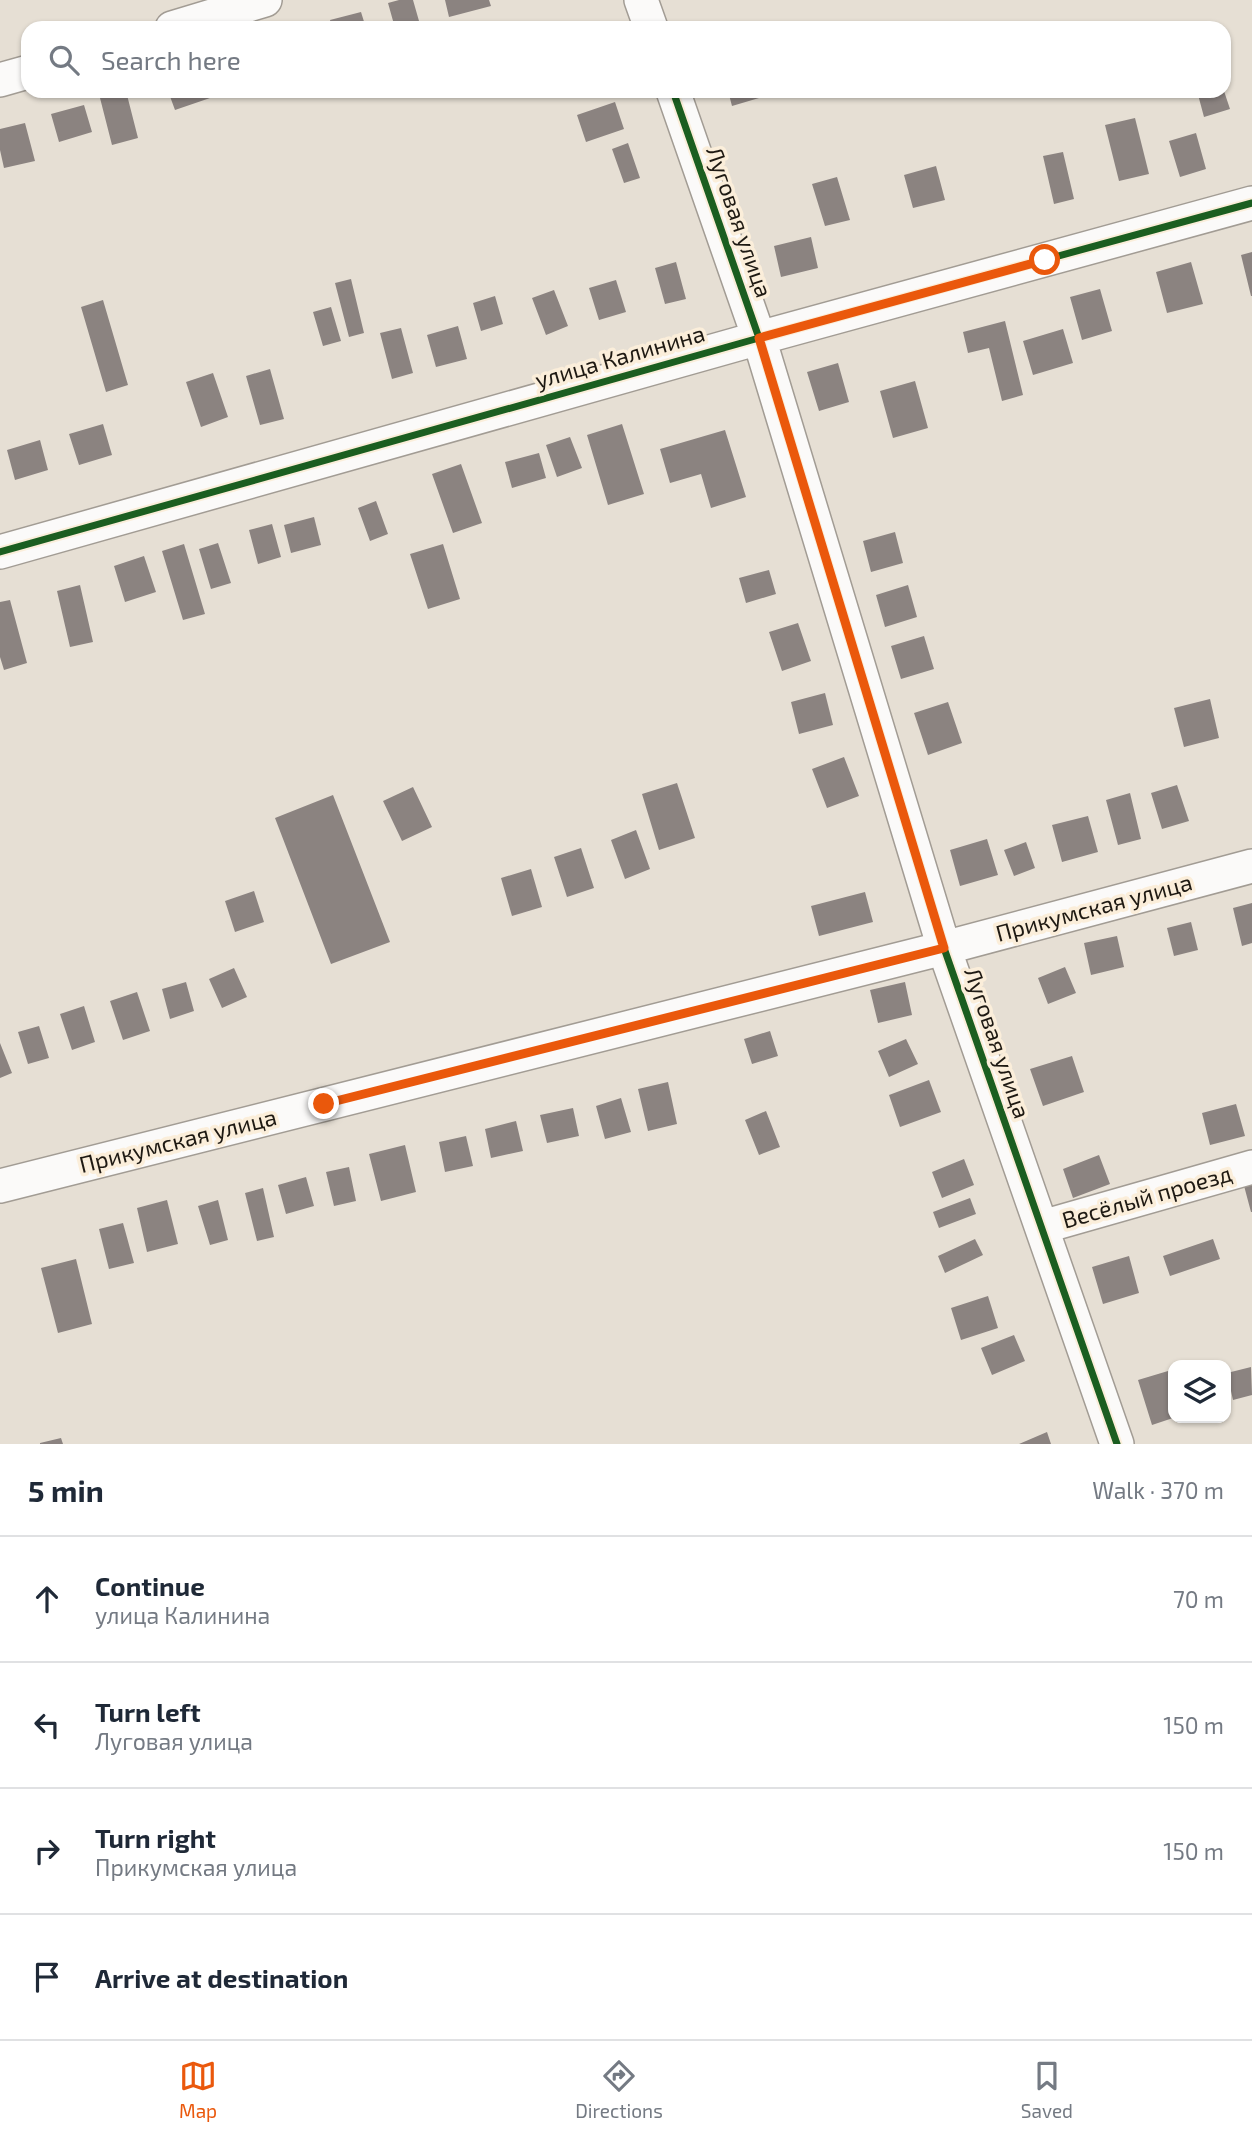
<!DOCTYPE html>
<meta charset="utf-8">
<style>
:root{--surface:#fff;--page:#f2f2f3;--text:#1f2937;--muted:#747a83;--line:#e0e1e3;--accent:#ea580c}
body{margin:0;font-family:"Exo 2",sans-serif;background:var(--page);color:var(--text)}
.controls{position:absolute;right:21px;bottom:21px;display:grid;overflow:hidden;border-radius:14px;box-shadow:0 2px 5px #0004}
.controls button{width:63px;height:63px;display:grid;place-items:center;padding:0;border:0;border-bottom:2px solid var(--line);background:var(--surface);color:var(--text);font:35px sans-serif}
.stop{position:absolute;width:21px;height:21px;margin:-16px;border:5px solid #ea580c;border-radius:50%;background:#fff}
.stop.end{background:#ea580c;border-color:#fff;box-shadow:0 2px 7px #0008}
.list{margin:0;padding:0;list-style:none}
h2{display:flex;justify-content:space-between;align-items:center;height:91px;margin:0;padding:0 28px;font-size:30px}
h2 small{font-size:23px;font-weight:400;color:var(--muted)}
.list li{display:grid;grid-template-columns:46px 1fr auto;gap:21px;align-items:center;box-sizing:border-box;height:126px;padding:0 28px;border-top:2px solid var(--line)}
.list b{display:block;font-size:26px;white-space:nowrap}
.list p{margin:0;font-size:23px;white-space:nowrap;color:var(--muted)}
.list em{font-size:23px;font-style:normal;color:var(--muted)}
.icon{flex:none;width:38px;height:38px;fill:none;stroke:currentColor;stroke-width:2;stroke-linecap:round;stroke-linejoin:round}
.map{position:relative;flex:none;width:1252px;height:1444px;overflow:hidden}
.search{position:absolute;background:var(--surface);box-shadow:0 2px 5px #0004;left:21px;right:21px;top:21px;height:77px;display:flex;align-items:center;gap:18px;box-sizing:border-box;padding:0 24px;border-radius:21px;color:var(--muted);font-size:26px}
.sheet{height:595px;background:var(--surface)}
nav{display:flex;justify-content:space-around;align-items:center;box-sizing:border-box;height:98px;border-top:2px solid var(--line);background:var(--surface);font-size:19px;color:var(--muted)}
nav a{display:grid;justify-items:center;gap:4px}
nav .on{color:var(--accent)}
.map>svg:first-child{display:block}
.building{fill:#8b8380}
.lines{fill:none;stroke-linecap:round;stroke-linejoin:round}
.street-casing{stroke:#a29c94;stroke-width:36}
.street{stroke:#fbfaf9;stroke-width:33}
.cycleway-casing{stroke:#fbeeda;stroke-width:11}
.cycleway{stroke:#1b5e20;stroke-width:7}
.route{stroke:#ea580c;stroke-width:9}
.labels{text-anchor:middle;stroke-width:7;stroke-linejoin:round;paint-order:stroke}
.street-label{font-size:23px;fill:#1e1912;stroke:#fbeeda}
</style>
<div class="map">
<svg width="1252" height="1444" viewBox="0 0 1252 1444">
<rect width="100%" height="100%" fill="#e6dfd4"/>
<!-- building -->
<path class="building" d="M399,0H413L421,28H395L388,3Z
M445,0H489L491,6L449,17Z
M361,12L366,28H332L330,20Z
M126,91L138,138L112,145L100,98Z
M168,91H207L210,98L175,110Z
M728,91H757L759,98L732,106Z
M1197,91H1224L1230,109L1204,117Z
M615,102L624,129L586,142L577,115Z
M84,105L92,132L59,142L51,114Z
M1135,118L1149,174L1119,181L1105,125Z
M25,123L35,161L4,168L0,150V129Z
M1196,133L1206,169L1180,177L1169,141Z
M628,143L640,178L624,183L612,149Z
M1063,152L1074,199L1054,204L1043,156Z
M936,166L945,200L913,208L904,175Z
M837,177L850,220L825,226L812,184Z
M811,237L818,268L781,277L774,246Z
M1252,252V296H1251L1241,255Z
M676,262L686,299L665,304L655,268Z
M1191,262L1203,304L1167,313L1156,272Z
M351,279L364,333L349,337L335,283Z
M616,280L626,312L599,320L589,288Z
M1100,289L1112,331L1082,340L1070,297Z
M554,290L568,326L546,335L532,298Z
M495,296L503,324L481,331L473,303Z
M103,300L128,385L106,392L81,307Z
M331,307L341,341L323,346L313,312Z
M1005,321L1023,395L1002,401L989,348L968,353L963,332Z
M458,326L467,359L436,367L427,335Z
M401,328L413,373L392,379L380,333Z
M1063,329L1073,363L1033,375L1023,341Z
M838,363L849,402L819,411L807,372Z
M270,369L284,419L260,425L246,376Z
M213,373L228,417L201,427L186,382Z
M915,381L928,428L893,438L880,391Z
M103,424L112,455L79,465L69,434Z
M622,424L644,494L608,505L587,435Z
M725,430L746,497L711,508L701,474L670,483L660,449Z
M570,437L582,468L557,477L546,445Z
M40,440L48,470L15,480L7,450Z
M539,453L546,478L512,488L505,462Z
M461,464L482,523L453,533L432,474Z
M376,501L388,534L370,541L358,508Z
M314,517L321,545L291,553L284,525Z
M272,524L281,557L258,564L249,530Z
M895,532L903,563L871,572L863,541Z
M218,543L231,583L211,589L199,549Z
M184,544L205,614L183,620L162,551Z
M443,544L460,599L428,609L410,554Z
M144,556L156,592L125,602L114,566Z
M769,570L776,594L746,603L739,578Z
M80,585L93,642L70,647L57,591Z
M908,585L917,617L885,627L876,595Z
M10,600L27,663L4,670L0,657V602Z
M798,623L811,661L782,671L769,632Z
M924,636L934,669L901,679L891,646Z
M825,693L833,725L799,734L791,702Z
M1210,699L1219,738L1184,747L1174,708Z
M948,702L962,743L928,755L914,713Z
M844,757L859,796L827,808L812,769Z
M677,783L695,838L659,850L642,794Z
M1177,785L1189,821L1162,829L1151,793Z
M413,787L432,827L402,841L383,801Z
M1130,793L1141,839L1118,845L1106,800Z
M333,795L390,942L331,964L275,818Z
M1088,816L1098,852L1062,862L1052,825Z
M636,830L650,869L625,879L611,840Z
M987,839L998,875L960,886L950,850Z
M1026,842L1035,868L1014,876L1004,850Z
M581,848L594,888L567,897L554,857Z
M531,869L542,907L512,916L501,878Z
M254,891L264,922L235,932L225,901Z
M865,892L873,922L819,936L811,906Z
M1252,903V943L1242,946L1233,908Z
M1191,922L1198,950L1174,956L1167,928Z
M1117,936L1124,967L1091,975L1084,943Z
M1065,967L1076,993L1048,1004L1038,978Z
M234,968L247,997L222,1008L209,979Z
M186,982L194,1011L170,1019L162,989Z
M905,982L912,1015L878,1023L870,990Z
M137,992L150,1031L123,1040L110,1001Z
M84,1006L95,1042L72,1050L60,1014Z
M39,1026L49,1058L28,1064L18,1032Z
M770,1031L778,1056L752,1064L744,1039Z
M906,1039L918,1064L889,1077L878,1051Z
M0,1043L12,1073L0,1078Z
M1072,1056L1084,1092L1043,1106L1030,1069Z
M929,1080L941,1112L900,1127L889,1095Z
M668,1082L677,1124L648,1131L638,1089Z
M621,1098L631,1132L605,1139L596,1106Z
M1236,1104L1245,1136L1210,1145L1202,1113Z
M573,1108L579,1136L547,1143L540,1115Z
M766,1111L780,1147L759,1155L745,1120Z
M516,1121L523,1151L491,1158L485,1129Z
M466,1136L473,1166L445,1172L439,1142Z
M405,1145L416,1192L381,1201L369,1154Z
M1099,1155L1110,1184L1073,1198L1063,1169Z
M964,1159L974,1185L942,1198L932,1172Z
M349,1167L356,1201L334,1206L326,1172Z
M306,1177L314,1206L286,1214L278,1185Z
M1252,1179V1212H1251L1243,1182Z
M263,1188L274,1237L257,1241L245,1193Z
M970,1198L976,1214L939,1228L933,1212Z
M167,1200L178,1244L147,1252L137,1208Z
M218,1200L228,1240L210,1245L198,1206Z
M123,1223L134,1263L109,1269L99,1229Z
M975,1239L983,1255L945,1273L938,1256Z
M1213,1239L1220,1259L1170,1276L1163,1256Z
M1129,1256L1139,1293L1103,1304L1092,1267Z
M76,1259L92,1324L58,1333L41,1268Z
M988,1296L998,1328L961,1340L951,1308Z
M1014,1335L1025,1361L992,1375L981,1348Z
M1251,1367L1252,1395L1233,1400L1227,1373Z
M1168,1371L1173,1390V1418L1152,1425L1138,1380Z
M1047,1432L1051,1444H1019Z
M61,1438L63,1444H40V1443Z"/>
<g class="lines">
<!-- street casing -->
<g class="street-casing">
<path id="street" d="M641,0L651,28
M172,28L265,0
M0,80L28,72
M673,91L759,338L944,948L1117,1444
M0,552L759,338L1252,203
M0,1186L944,948L1252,866
M1042,1227L1252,1167"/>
</g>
<!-- street -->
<use href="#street" class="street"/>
<!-- cycleway casing -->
<g class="cycleway-casing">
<path id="cycleway" d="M673,91L759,338L944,948L1117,1444
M0,552L759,338L1252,203"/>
</g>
<!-- cycleway -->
<use href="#cycleway" class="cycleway"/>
</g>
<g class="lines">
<!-- route -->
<path class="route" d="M324,1104L944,948L759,338L1045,260"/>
</g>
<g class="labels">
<!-- street labels -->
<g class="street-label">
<text transform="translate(739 222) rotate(71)" y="8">Луговая улица</text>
<text transform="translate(620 357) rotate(-16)" y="8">улица Калинина</text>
<text transform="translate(1094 908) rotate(-15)" y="8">Прикумская улица</text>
<text transform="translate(997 1043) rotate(71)" y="8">Луговая улица</text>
<text transform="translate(178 1141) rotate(-14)" y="8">Прикумская улица</text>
<text transform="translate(1147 1197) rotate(-16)" y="8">Весёлый проезд</text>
</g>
</g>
</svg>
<div class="controls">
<button><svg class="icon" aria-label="layers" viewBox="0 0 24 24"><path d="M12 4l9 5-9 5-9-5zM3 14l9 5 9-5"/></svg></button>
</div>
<div class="stop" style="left:1045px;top:260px"></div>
<div class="stop end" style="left:324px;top:1104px"></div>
<div class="search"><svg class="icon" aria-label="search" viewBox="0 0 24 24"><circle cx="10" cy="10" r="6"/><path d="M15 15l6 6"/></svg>Search here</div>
</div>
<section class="sheet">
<h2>5 min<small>Walk · 370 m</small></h2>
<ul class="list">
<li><svg class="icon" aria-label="ahead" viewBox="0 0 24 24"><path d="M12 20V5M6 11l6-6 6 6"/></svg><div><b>Continue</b><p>улица Калинина</p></div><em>70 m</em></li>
<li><svg class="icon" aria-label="left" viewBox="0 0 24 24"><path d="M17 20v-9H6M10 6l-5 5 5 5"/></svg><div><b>Turn left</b><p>Луговая улица</p></div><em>150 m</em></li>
<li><svg class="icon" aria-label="right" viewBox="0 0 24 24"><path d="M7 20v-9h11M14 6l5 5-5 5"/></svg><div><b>Turn right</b><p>Прикумская улица</p></div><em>150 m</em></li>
<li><svg class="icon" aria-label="arrive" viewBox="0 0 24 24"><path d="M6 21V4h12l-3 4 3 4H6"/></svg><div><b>Arrive at destination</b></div></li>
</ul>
</section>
<nav>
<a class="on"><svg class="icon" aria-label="map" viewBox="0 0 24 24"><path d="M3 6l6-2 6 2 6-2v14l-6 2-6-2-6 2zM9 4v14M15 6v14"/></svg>Map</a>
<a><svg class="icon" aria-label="directions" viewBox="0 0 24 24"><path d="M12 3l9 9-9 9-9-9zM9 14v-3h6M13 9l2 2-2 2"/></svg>Directions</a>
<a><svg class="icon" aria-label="saved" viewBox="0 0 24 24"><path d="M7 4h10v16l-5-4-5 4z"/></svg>Saved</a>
</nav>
